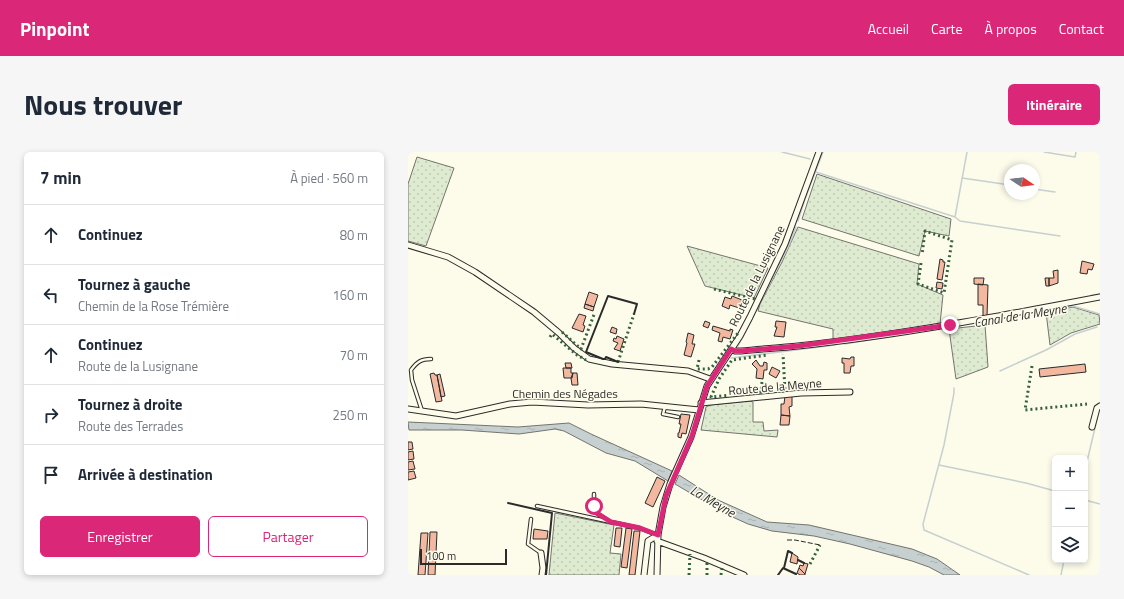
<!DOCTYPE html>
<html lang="fr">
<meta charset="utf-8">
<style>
:root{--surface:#fff;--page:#f6f6f7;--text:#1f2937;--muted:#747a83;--line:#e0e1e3;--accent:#db2777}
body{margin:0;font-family:"Titillium Web",sans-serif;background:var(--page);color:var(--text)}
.controls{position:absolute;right:12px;bottom:12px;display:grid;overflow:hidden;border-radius:6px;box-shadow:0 2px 6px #0003}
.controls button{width:36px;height:36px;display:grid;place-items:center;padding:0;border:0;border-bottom:1px solid var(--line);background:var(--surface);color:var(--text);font:20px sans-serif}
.compass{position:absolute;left:596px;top:12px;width:36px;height:36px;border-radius:50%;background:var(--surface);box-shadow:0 2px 6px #0003;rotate:103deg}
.scale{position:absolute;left:12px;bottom:10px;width:87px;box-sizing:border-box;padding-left:4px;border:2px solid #2b2b2b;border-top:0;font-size:11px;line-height:14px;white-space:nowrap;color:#2b2b2b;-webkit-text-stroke:3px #fdfbea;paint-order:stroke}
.stop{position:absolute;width:12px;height:12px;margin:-9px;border:3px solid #db2777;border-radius:50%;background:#fff}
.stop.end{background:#db2777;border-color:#fff;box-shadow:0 1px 4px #0008}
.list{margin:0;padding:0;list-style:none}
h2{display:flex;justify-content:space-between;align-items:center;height:52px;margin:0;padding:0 16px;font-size:17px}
h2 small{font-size:13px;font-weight:400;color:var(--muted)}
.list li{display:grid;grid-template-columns:26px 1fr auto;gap:12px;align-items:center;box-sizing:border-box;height:60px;padding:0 16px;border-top:1px solid var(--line)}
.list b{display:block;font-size:15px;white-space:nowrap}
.list p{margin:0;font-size:13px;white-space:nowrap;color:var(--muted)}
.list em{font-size:13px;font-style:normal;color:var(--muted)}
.actions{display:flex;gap:8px;padding:12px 16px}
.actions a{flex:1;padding:9px 0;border:1px solid var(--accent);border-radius:6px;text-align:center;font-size:14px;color:var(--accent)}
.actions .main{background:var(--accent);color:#fff}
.icon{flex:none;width:22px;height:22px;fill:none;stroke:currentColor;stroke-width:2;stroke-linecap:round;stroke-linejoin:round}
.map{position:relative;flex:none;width:692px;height:423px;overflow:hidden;border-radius:6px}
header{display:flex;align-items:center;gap:24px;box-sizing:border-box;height:56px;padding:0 20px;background:var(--accent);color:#fff}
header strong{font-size:19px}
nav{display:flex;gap:22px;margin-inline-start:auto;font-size:14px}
.intro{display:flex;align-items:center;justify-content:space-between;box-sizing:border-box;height:96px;padding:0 24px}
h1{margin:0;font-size:28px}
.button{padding:10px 18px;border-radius:6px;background:var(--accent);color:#fff;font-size:14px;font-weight:700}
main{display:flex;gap:24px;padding:0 24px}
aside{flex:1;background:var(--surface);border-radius:6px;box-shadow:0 2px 6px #0003}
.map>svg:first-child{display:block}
.grass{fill:url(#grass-dots);stroke:#74746e}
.water{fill:url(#water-ripples);stroke:#74746e}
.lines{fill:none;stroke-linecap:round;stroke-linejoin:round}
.stream{stroke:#c7d0d0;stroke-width:1.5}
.building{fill:#f2b8a0;stroke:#2b2b2b}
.lane-casing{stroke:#2b2b2b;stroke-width:4.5}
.street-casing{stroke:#2b2b2b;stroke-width:7}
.lane{stroke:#fdfbea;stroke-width:2.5}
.street{stroke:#fdfbea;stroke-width:5}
.hedge{stroke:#34623c;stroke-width:3;stroke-dasharray:2 3;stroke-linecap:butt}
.fence{stroke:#2b2b2b;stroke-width:1;stroke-dasharray:5 2;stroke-linecap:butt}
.wall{stroke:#2b2b2b;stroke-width:2}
.route{stroke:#db2777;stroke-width:5}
.labels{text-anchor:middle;stroke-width:3;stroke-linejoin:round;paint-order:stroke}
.street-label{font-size:12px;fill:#2b2b2b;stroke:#fdfbea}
.water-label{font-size:13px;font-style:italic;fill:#2b2b2b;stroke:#fdfbea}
</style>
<header>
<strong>Pinpoint</strong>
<nav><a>Accueil</a><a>Carte</a><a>À propos</a><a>Contact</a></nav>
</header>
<div class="intro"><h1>Nous trouver</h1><a class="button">Itinéraire</a></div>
<main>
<aside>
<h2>7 min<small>À pied · 560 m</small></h2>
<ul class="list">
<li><svg class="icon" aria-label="ahead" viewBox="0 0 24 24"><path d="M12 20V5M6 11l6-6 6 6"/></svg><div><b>Continuez</b></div><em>80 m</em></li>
<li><svg class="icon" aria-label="left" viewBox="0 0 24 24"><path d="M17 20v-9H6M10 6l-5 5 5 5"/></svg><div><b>Tournez à gauche</b><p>Chemin de la Rose Trémière</p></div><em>160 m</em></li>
<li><svg class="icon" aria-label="ahead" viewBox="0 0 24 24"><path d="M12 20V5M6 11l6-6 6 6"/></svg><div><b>Continuez</b><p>Route de la Lusignane</p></div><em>70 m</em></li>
<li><svg class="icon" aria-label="right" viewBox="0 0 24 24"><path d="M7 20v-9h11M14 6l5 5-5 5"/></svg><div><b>Tournez à droite</b><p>Route des Terrades</p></div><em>250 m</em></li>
<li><svg class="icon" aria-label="arrive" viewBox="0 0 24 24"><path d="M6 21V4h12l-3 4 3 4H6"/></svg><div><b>Arrivée à destination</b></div></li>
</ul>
<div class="actions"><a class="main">Enregistrer</a><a>Partager</a></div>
</aside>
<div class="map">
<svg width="692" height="423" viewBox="0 0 692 423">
<defs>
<pattern id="grass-dots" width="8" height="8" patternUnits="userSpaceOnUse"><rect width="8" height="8" fill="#deebd1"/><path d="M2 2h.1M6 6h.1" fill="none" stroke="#bfcab4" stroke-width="1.8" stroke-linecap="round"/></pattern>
<pattern id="water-ripples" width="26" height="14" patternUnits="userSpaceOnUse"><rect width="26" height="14" fill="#c7d0d0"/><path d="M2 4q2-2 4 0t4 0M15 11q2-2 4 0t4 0" fill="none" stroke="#abb3b3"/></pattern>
</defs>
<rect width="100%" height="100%" fill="#fdfbea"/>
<!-- grass -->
<path class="grass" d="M9,5L46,16L18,94L0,89V32Z
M409,22L543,67L541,84L517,79L511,104L394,67Z
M390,75L511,112L509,132L535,143L532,172L435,186L425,187V177L350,159L352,152L374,110Z
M279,94L360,116L346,146L297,134Z
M665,155L691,163L692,172L663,181L642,193L638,160Z
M577,173L580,215L548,227L541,177Z
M342,249L345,250V270H355L356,279L370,278L369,285L293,278L298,255L302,253Z
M147,361L206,373L202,401L213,402L211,423H141Z"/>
<!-- water -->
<path class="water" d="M0,270L110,275L161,271L183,282L264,319L260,329L227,309L198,301L156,279L147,277L111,282L54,278H1Z
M271,323L310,348L359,370L401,373L504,397L529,407L552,423H536L521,415L504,409L442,392L406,384L364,379L340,372L318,362L267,332Z"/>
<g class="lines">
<!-- stream -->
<path class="stream" d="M374,0L402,7
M636,0L667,5L668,0
M408,20L547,65L559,0
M554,26L602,33
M626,37L647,40
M547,65L552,69L652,84
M390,69L397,47L415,0
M684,143L692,142
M590,167L665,154L692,162
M437,192L490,183
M330,194L381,93L388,75
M323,206L427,193
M592,219L638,198L667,182L689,175
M546,236V241L536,293L515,372L516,378L621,423
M531,313L618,331L647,339
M677,318L691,259
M677,348L692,352
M653,423L656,408"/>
</g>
<!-- building -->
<path class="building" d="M532,107L535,108V110H537L534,128L529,127Z
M674,109L686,112L684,118L680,117L679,122L672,121Z
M650,118V131L641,134V126H646L645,119Z
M566,126H576L575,133L566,132Z
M637,126H641V134H638Z
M529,130L535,131L534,137L528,136Z
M570,132L580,133L579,164H575V153H570Z
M181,140L190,143L186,155L177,152Z
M324,144L334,148L331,156L322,153L321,157L314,154L317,145L323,147Z
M177,152L186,155L185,159L176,156Z
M171,162L178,164L175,173L177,174L175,180L164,176Z
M297,169L302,171L300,176L295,174Z
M368,169L378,170L376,185L366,184L369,175H367Z
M305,174L322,179V177L325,178L322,187L315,185L314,190L310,189L312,181L304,178Z
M204,175L209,177L208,182L202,180Z
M280,181L286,183L284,192H287L283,205L276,203L279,191L278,190Z
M209,184L216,187L212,199L206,197L210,191L205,189L206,186L208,187Z
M443,205H446V214H443L442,221H436V211H434V206L442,207Z
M348,208L352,214H355L356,210L359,211V218H356L355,227L348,226L349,217L344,212Z
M157,211H163L164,216H158Z
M677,212L678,220L632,225L631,217Z
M364,215L372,219L368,226L361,222Z
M155,216H163V221H165L164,226H156Z
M26,221L27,223H29L34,249L28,250L22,222Z
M165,221H169L170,233H164L163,226Z
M32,222L37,244L33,245L29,223Z
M384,243V254L381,255L382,264L373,263V252H376L377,244Z
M273,262L282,263L278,282L274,281L273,286L270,285V281H271L273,272H271Z
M373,263L382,264L381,273H372Z
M0,290H4L5,297L0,298Z
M5,299L6,307L0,308V300Z
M5,309L7,317L0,318V310Z
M6,319L8,326L0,328V320Z
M249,325L257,329L245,355L237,351Z
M208,376H214L212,395L206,394Z
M218,376L224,377L219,416L213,415Z
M126,377L140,379L139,387H125Z
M226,379H232L227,423H221Z
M22,380H29L27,423H20Z
M13,381H20L17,423H10Z
M384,401L390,405L389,412L382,410Z
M396,411L400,412L397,422L391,416L392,413L395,414Z
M391,416L397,422V423H392L389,421Z"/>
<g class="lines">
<!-- lane casing -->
<g class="lane-casing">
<path id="lane" d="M257,255L255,262L270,265
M14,259L4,228L3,218C9,210 13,207 23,207
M186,342V355L187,360L201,369
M129,354L231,376L249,383
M123,367L120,392L133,401"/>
</g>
<!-- street casing -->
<g class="street-casing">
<path id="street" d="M0,93L40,105L67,120L126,160L151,181L166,196L181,207L204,212L280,219L302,227
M323,197L327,199H333C352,197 371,196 390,194C492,183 592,164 692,145
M293,251L393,241L442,240
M0,257L48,264L102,252L124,250L180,253L233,252L291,258
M684,275L689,256L692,254
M249,389L296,406L336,423
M133,401L135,416L134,423
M236,423L240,389L250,383
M249,423L250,383L255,355L262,332L283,285L299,234L332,184L342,165L377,92L411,0"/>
</g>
<!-- lane -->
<use href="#lane" class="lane"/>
<!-- street -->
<use href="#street" class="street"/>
<!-- hedge -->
<path class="hedge" d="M513,111L510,132L536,141L544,88L517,79L514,103
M306,137L347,147
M154,180L173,197L187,160
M142,185L144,182L169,203L178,208
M291,208L289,217H300L304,215L330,181
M210,210L226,162
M624,214L617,258L679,252
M354,230L353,240L303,245L311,227L324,208L359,203
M359,240L377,239L375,202
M402,412L412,393
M281,423L282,402
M299,423V409
M313,423L314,416"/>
<!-- fence -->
<path class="fence" d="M379,388H387L412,393"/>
<!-- wall -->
<path class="wall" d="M210,210L198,205L197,207H195L178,200L200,144L229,152L226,162
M100,351L144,361L138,423
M390,408L396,411
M376,416L380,399L384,401
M370,423L375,416L388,422"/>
</g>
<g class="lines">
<!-- route -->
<path class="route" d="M186,354L187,360L203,370L232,376L250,383L258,344L284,284L299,234L323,197L327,199H333L390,194L542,173"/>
</g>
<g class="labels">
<!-- street labels -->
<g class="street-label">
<text transform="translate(349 124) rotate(-64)" y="4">Route de la Lusignane</text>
<text transform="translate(367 235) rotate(-5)" y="4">Route de la Meyne</text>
<text x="157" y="246">Chemin des Négades</text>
</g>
<!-- water labels -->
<g class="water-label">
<text transform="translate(612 163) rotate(-9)" y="5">Canal de la Meyne</text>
<text transform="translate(305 349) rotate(30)" y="5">La Meyne</text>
</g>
</g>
</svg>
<div class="controls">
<button>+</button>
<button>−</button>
<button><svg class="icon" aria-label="layers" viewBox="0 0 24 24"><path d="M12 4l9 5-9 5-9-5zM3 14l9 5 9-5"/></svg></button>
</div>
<svg class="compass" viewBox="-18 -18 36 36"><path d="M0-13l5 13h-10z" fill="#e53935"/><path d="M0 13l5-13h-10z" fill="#747a83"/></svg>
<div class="scale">100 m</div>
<div class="stop" style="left:186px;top:354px"></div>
<div class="stop end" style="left:542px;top:173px"></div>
</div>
</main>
